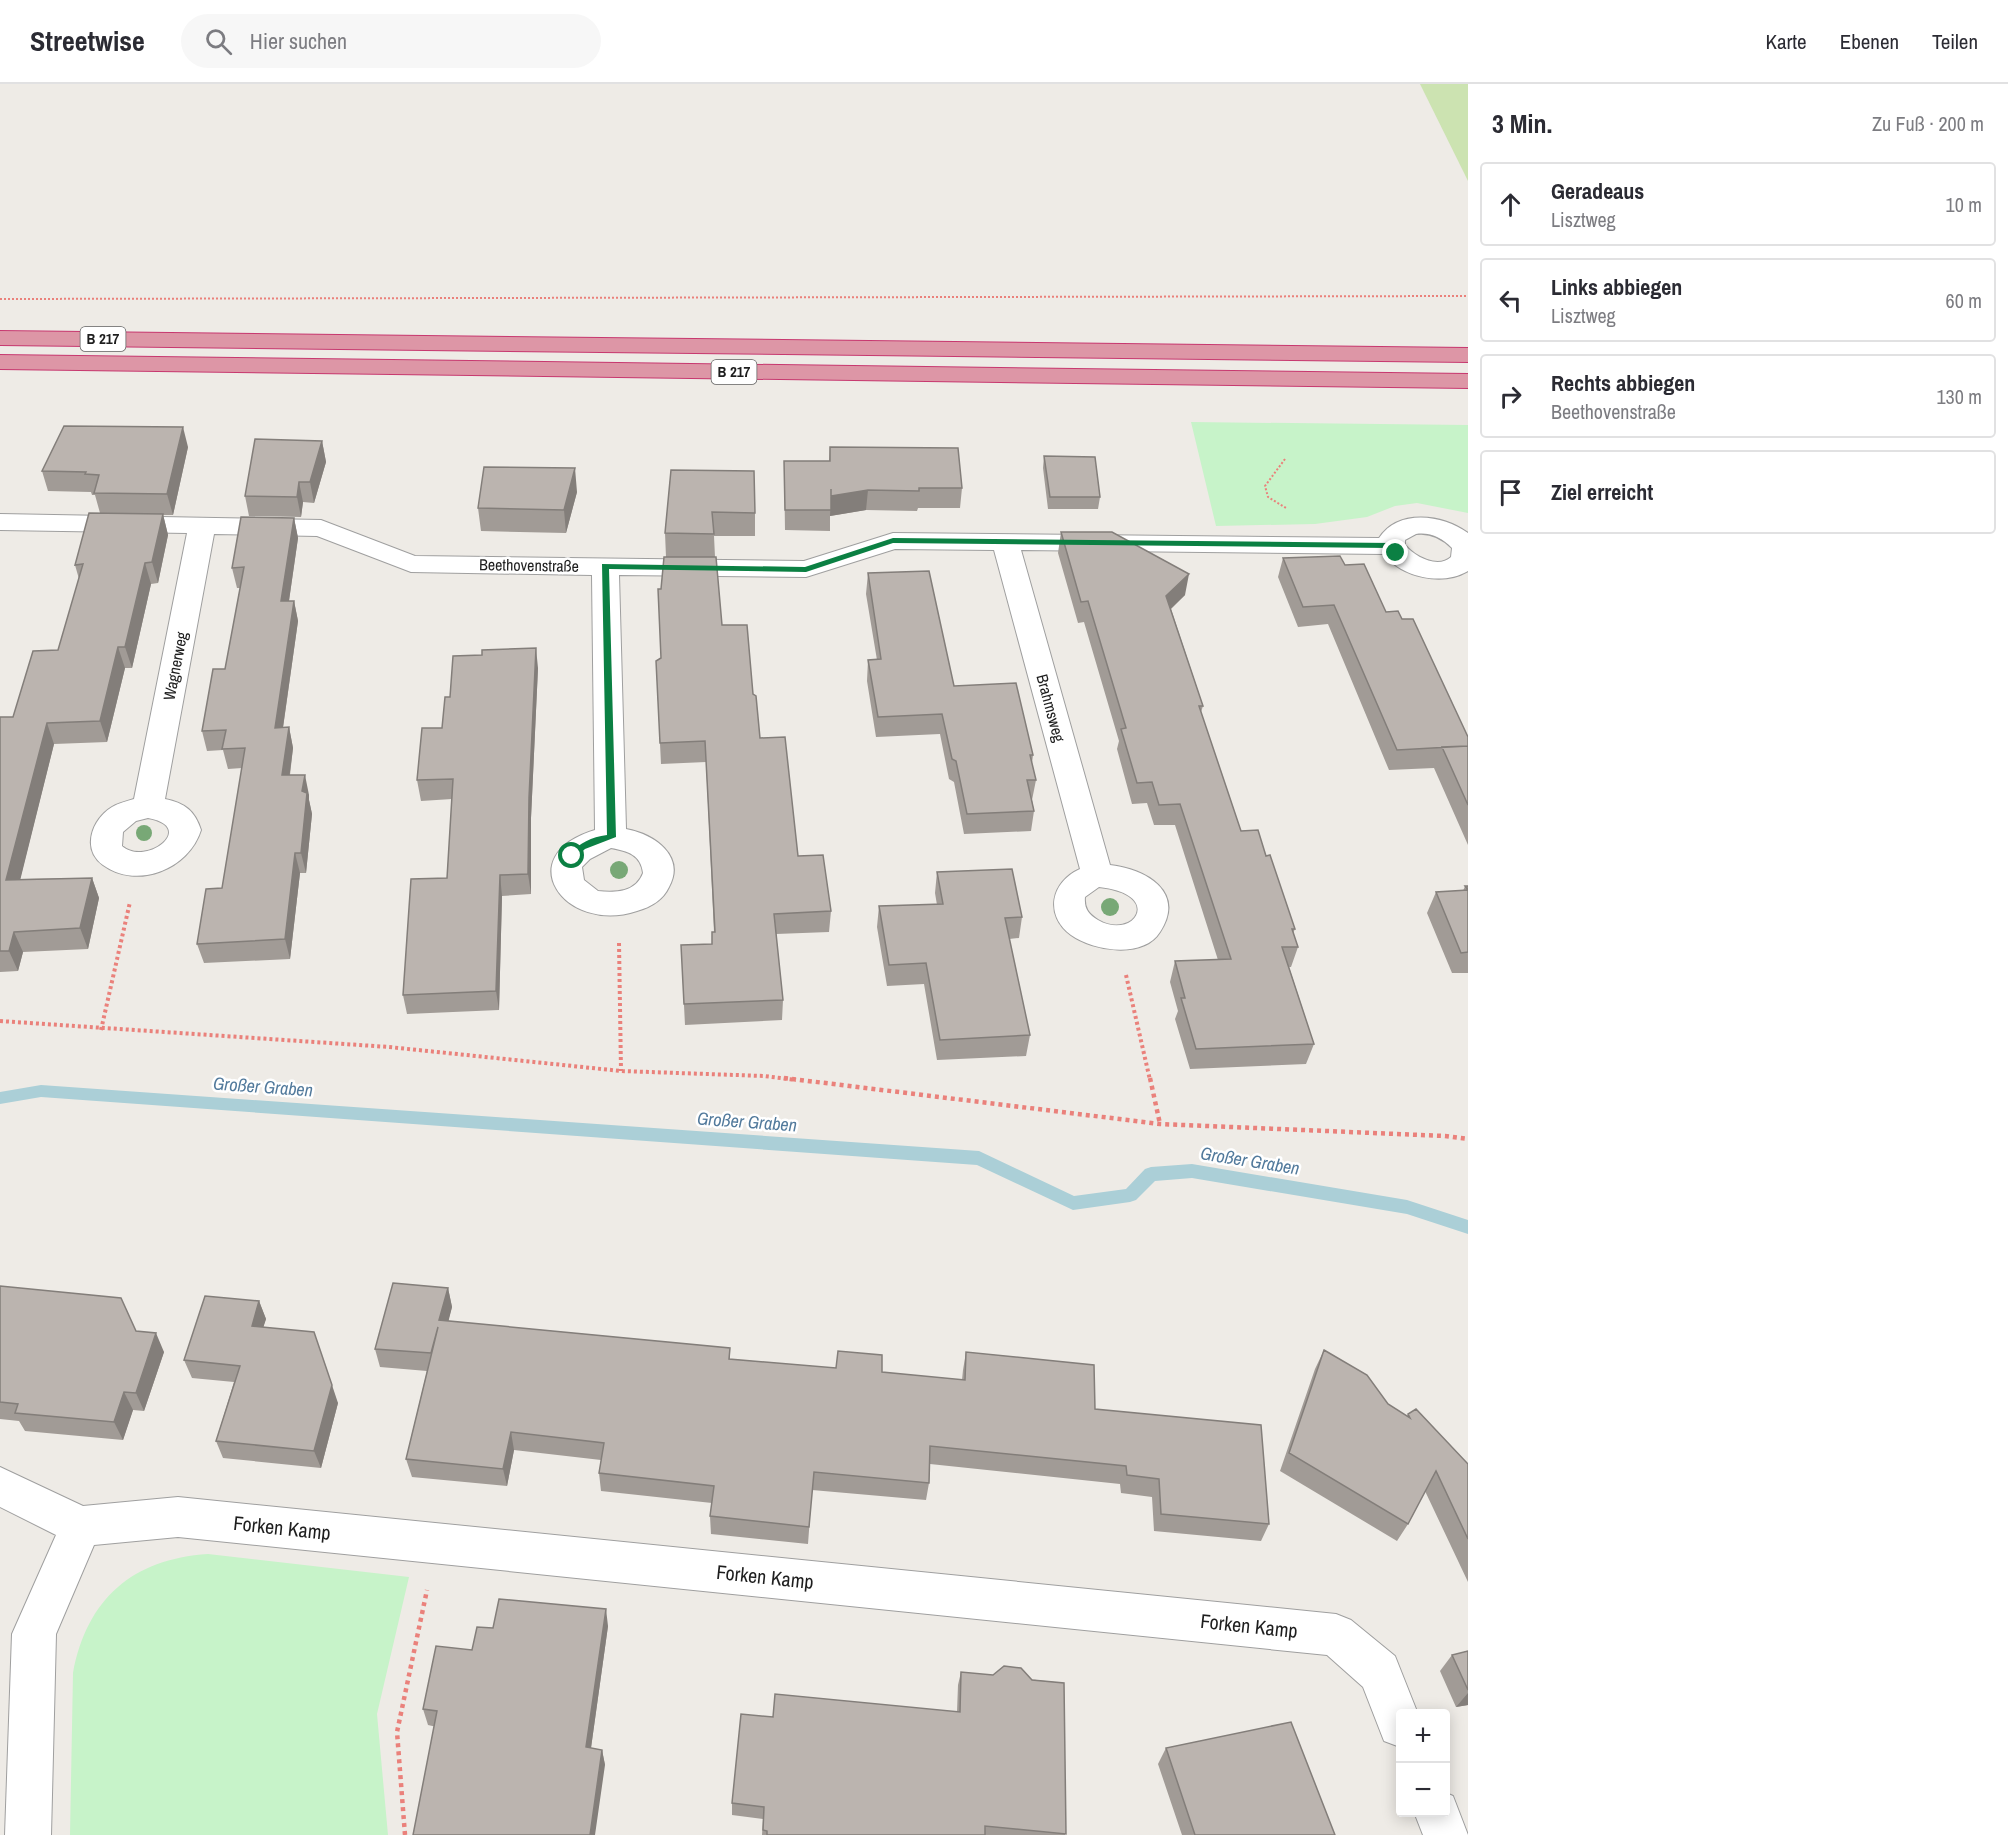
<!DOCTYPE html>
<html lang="de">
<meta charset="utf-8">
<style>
:root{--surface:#fff;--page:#f7f7f7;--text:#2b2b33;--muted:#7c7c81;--line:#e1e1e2}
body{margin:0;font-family:"Archivo Narrow",sans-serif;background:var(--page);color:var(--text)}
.controls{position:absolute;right:18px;bottom:18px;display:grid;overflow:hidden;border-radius:6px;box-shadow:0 3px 15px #0003}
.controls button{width:54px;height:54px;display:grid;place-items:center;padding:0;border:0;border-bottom:2px solid var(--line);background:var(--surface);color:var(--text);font:30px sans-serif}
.stop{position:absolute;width:18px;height:18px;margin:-14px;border:4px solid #0b8043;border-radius:50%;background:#fff}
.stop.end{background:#0b8043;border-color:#fff;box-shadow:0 2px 6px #0008}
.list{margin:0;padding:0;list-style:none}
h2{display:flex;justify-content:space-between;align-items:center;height:78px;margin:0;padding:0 24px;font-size:26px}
h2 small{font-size:20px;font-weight:400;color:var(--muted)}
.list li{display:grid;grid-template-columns:39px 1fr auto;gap:18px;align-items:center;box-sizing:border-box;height:84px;margin:0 12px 12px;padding:0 12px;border:2px solid var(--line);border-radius:6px}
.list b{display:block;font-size:22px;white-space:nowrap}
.list p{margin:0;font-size:20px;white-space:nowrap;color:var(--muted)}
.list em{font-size:20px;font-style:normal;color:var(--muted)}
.icon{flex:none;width:33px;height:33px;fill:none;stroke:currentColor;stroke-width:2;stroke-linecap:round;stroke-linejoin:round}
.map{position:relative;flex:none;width:1468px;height:1751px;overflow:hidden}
header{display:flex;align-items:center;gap:36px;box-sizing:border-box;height:84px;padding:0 30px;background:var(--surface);border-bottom:2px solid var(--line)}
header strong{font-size:28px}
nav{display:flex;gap:33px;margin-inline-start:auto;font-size:21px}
.search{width:420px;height:54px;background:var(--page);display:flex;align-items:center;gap:15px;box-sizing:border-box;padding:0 21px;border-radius:33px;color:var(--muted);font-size:22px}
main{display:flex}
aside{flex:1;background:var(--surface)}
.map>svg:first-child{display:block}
.grass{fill:#cce3b1}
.park{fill:#c7f3c9}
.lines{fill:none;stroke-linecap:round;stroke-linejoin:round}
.stream{fill:#abcfd7;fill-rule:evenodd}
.street-casing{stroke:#9f9f9f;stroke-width:2}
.highway-casing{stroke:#c7386f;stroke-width:2}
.path-far2{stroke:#ea817b;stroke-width:2;stroke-dasharray:2 2;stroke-linecap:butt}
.path-far1{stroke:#ea817b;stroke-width:4;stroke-dasharray:3 3;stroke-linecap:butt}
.path{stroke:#ea817b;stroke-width:4.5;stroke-dasharray:4 4;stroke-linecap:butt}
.street{fill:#fff;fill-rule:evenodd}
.highway{fill:#dd96a6;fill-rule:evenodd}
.tree{fill:#78a876}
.wall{fill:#a19b96}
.shaded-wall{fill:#837e7a}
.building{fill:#bbb4af;stroke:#837e7a;stroke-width:1.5}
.route{fill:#0b8043}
.labels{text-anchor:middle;stroke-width:5;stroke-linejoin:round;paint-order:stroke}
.shield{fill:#fff;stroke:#626262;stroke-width:1.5}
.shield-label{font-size:15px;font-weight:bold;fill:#1e1e1e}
.street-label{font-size:16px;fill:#1e1e1e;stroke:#fff}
.water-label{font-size:18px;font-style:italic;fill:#527a9c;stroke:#fff}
.near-street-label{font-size:20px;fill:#1e1e1e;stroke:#fff}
</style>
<header>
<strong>Streetwise</strong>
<div class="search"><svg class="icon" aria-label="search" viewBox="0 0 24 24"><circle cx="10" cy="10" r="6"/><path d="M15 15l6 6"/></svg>Hier suchen</div>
<nav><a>Karte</a><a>Ebenen</a><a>Teilen</a></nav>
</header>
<main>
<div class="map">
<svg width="1468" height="1751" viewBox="0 0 1468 1751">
<rect width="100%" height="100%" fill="#eeebe6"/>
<!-- grass -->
<path class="grass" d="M1420,0H1468V97Z"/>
<!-- park -->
<path class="park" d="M1191,338L1468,341V429L1417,419L1395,422L1367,433L1315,440L1216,442Z
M208,1470L409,1493L377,1630L388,1751H70L73,1589C87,1515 132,1475 208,1470Z"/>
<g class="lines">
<!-- stream -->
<path class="stream" d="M41,1001L979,1067L1074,1112L1126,1105L1145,1085L1151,1083L1192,1080L1407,1116L1468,1136V1150L1407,1130L1192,1094L1155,1097L1136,1116L1130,1118L1073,1126L977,1081L41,1013L0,1020V1008Z"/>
<!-- street casing -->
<g class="street-casing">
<path id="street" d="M0,430L321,436L415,472L804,477L893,449L1379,454C1399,424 1443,431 1468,449V487C1443,502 1402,494 1384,470L1021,466L1110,781C1146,785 1186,808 1160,848C1143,875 1093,867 1071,851C1044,831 1051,798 1080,785L994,466L895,465L806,493L619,491L626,745C654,750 686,772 669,803C663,816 651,823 637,827C565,851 509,772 595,746L592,491L411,488L317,452L214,450L165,715C185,719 195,727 201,746C189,785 137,806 103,781C81,765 92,735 112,723C119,719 127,717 134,715L187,449L0,446ZM1416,450C1431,448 1442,454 1452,464L1451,473C1438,485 1415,473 1405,461V456ZM148,734C198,743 146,783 122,762L123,748L136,737ZM611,764C628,767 641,771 643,789C636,808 616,809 598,807L584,796L582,783L590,775ZM1099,803C1165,810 1134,857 1098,836C1088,830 1084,824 1085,813Z
M0,1383L83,1422L178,1413L1336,1530L1351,1536L1395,1572L1418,1630H1400V1663L1384,1657L1363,1603L1327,1571L178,1453L94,1461L56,1550L51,1751H5L12,1550L56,1451L0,1423Z
M1446,1709L1453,1712L1468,1751H1423L1414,1728H1446Z"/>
</g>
<!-- highway casing -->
<g class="highway-casing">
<path id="highway" d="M0,247L1468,264V278L0,261Z
M0,271L1468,290V304L0,285Z"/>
</g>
<!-- path-far2 -->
<path class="path-far2" d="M0,215L1468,212
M1285,375L1265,402L1268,413L1286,424"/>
<!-- path-far1 -->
<path class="path-far1" d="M619,859L621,987
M1126,891L1150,996
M0,937L389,963L621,987L764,992L796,996
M101,946L130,818"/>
<!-- path -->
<path class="path" d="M784,994L1160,1040L1445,1052L1468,1055
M1150,994L1160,1040
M405,1751L397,1648L427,1506"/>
<!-- street -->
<use href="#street" class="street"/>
<!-- highway -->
<use href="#highway" class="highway"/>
</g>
<!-- trees -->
<g class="tree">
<circle cx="144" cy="749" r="8"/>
<circle cx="619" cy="786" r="9"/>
<circle cx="1110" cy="823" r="9"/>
</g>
<!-- wall -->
<path class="wall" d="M322,357L326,378L314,419L303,418L301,433L249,432L245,412Z
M188,363L173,431H163L168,451L158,499L151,500L132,584H125L107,658L54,660L20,795L92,794L99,814L88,865L23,868L18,887L0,888V633H13L58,566L79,495L75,481L100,429L95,411H92L91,408L48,407L42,387Z
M830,363L962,404L960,424H918L917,427L866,426L830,432V447L785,446L784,377H829Z
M1044,372L1100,413L1098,425H1048L1043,384Z
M671,386L755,429V452H714L715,473L722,541L753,610L760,654L798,772L831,827L829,848L776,850L783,916L782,936L685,941L682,882L712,860V848H714L706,678L661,680L656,577L661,574V505L666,473L665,449Z
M577,408L566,449L481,447L478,424Z
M294,434L298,454L289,517H294L298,537L283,644L289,643L293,664L290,691L309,711V716L312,730L306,789H300L290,875L204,879L197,860L222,804L242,684L228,685L223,666L207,667L202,647L225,585L240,504H237L232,484Z
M1061,448L1185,511L1171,525L1203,622L1201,628L1241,747L1266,772L1295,845L1293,849L1298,863L1291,883H1289L1314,960L1306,980L1190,985L1175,935L1178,927L1170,898L1175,877L1218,876L1175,741H1154L1147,719L1132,720L1117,665L1119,657L1084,538L1078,539L1058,469Z
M1283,474L1345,481L1386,528L1402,535L1468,653V761L1434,684L1389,686L1328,540L1298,543L1278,493Z
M868,489L954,602L1033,671L1032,679L1036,696L1032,716L1034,727L1031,747L964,750L954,698L949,695L940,650L876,653L867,597L868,576H877L866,510Z
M538,584L531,734V810L502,812L499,926L407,930L403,911L447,794L452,715L421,717L417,696L442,644L450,613Z
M937,788L1022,833L1019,854L1009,855L1030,951L1026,972L937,976L924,900L887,902L877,843L879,822L937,821L935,809Z
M1465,802H1468V889H1452L1427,829L1436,808L1463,807Z
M0,1202L136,1247L164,1268L144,1327L133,1326L123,1356L25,1347L19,1337L0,1335Z
M448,1204L452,1223L448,1237L730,1264V1275L962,1296L963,1286L966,1268L1095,1325L1269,1440L1261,1457L1154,1447L1152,1413L1121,1409L1120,1400L930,1380L929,1399L926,1416L812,1406L808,1460L711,1450L710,1432L712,1419L601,1407L599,1389L601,1376L514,1366L507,1402L412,1393L406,1375L427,1287L380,1283L375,1265Z
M259,1217L266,1235L263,1243L338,1319L321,1384L223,1374L216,1357L234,1298L192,1294L184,1276Z
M1324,1266L1388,1320L1407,1332L1408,1330L1468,1380V1498L1425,1407L1408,1440L1397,1457L1280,1387L1315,1285Z
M608,1542L591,1664L602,1666L605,1681L428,1641L423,1625L472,1566L493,1544Z
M1468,1567V1621L1456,1623L1440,1587L1452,1571Z
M961,1588L1064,1599L1065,1751H762L763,1735L732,1731V1719L773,1633L957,1628L958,1601Z
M1166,1664L1335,1751H1182L1158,1680Z"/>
<!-- shaded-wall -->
<path class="shaded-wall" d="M183,343L188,363L173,431L167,410Z
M322,357L326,378L314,419L310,398Z
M575,384L577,408L566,449L564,426Z
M299,398L303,418L301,433L297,413Z
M868,406L866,426L830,432L831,412Z
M163,430L168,451L158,499L152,478Z
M294,434L298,454L286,537L281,517Z
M145,479L151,500L132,584L125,563Z
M1189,490L1185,511L1162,533L1166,512Z
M294,517L298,537L280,664L275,644Z
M118,563L125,584L107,658L100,637Z
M536,564L538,584L531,734V810L528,790L529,714Z
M47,639L54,660L15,817L6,796Z
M289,643L293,664L287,711L282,691Z
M305,691L309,711V716L312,730L306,789L301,769L302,707Z
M295,769L300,789L290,875L285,855Z
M500,791L502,812L499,926L496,907Z
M92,794L99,814L88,865L80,844Z
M14,848L23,868L18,887L9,867Z
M448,1204L452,1223L444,1255L439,1236Z
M259,1217L266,1235L258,1260L252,1242Z
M156,1249L164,1268L144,1327L136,1309Z
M332,1301L338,1319L321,1384L314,1367Z
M124,1308L133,1326L123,1356L114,1338Z
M511,1348L514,1366L507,1402L503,1385Z
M606,1525L608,1542L589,1678L586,1663Z
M1468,1609V1621L1456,1623Z
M602,1666L605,1681L595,1751H590Z"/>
<!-- building -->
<path class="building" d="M64,342L183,343L167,410L94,409L99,391L85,390L86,388L42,387Z
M255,355L322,357L310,398H299L297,413L245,412Z
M830,363L958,364L962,404H919V407L868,406L831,412V405V426H785L784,377H830Z
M1044,372L1095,373L1100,413H1050Z
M484,383L575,384L564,426L478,424Z
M671,386L754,387L755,429L712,428L714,450L665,449Z
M89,429L163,430L152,478L145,479L125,563H118L100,637L47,639L6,796L92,794L80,844L14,848L9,867H0V633H13L33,567L58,566L83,480L75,481Z
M241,433L294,434L281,517H294L275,644L289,643L282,691H305L302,707L307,709L301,769H295L285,855L197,860L206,805L222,804L245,664L222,665L226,646L202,647L213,585H225L244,483L232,484Z
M1061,448H1112L1189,490L1166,512L1203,622H1199L1241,747L1258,746L1266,772L1270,771L1295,845H1292L1298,863H1282L1314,960L1196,965L1181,914H1185L1175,877L1231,875L1180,720L1159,721L1152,698L1137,699L1121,645L1126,644L1088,517L1081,518Z
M1340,472L1345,481L1364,480L1386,528L1398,527L1402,535H1413L1468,653V662L1397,666L1334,521L1303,523L1283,474Z
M664,473H716L722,541H747L753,610L756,612L760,654L785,653L798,772L823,771L831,827L774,830L783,916L684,920L681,861L712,860V848H715L705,657L660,659L656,577L661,574L658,505H661Z
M929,487L954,602L1016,599L1033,671H1030L1036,696H1027L1034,727L967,730L956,677L952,675L942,630L878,633L868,576L881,575L868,489Z
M536,564L529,714L528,790L500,791L496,907L403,911L411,795L447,794L453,695L417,696L422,644H442L445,613H450L453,572L482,571V566Z
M1468,662V721L1442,663Z
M1012,785L1022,833L1005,834L1030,951L940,956L926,879L889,881L879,822L943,820L937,788Z
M1465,802H1468V868L1461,869L1436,808L1468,806Z
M393,1199L448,1204L439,1236L730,1264L729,1275L836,1284L838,1267L882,1271V1288L965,1296L966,1268L1094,1281L1095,1325L1261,1341L1269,1440L1161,1430L1159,1395L1127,1391L1126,1382L930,1362L929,1399L814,1388L809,1443L710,1432L714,1402L599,1389L604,1359L511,1348L503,1385L406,1375L438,1243L431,1269L375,1265Z
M0,1202L121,1214L136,1247L156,1249L136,1309L124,1308L114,1338L15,1329L18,1320L0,1318Z
M205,1212L259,1217L252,1242L314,1248L332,1301L314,1367L216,1357L240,1282L184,1276Z
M1324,1266L1367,1291L1388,1320L1410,1334L1408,1330L1416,1325L1468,1380V1455L1436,1387L1408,1440L1289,1369Z
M499,1515L606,1525L586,1663L602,1666L590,1751H413L437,1627L423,1625L436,1562L472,1566L477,1543L493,1544Z
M1468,1567V1606L1452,1571Z
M1004,1582L1021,1584L1032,1596L1064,1599L1066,1750L985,1742V1751H767V1747L763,1746L764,1723L732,1719L741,1630L773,1633L775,1610L960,1628L961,1588L993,1591Z
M1291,1638L1335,1751H1195L1166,1664Z"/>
<!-- route -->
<path class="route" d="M893,454L1392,459L1400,469L1393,471L1389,464L893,459L806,488L609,485L616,753L585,765L575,774H569V770C580,759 591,753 607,751L602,480L805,483Z"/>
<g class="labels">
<!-- shield labels -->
<g class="shield">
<rect x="80.5" y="243" width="45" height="24" rx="4.5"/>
<rect x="711.5" y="276" width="45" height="24" rx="4.5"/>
</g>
<g class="shield-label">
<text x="103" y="260">B 217</text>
<text x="734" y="293">B 217</text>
</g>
<!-- street labels -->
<g class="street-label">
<text transform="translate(529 481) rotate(1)" y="6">Beethovenstraße</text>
<text transform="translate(175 582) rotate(-79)" y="6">Wagnerweg</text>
<text transform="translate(1051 624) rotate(75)" y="6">Brahmsweg</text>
</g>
<!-- water labels -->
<g class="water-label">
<text transform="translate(263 1003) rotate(4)" y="6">Großer Graben</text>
<text transform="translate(747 1038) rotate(4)" y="6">Großer Graben</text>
<text transform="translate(1250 1077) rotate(9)" y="6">Großer Graben</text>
</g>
<!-- near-street labels -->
<g class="near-street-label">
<text transform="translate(282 1444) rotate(6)" y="7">Forken Kamp</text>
<text transform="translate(765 1493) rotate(6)" y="7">Forken Kamp</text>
<text transform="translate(1249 1542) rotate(6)" y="7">Forken Kamp</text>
</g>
</g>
</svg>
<div class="controls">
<button>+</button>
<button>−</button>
</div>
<div class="stop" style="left:572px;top:772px"></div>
<div class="stop end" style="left:1396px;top:469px"></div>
</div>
<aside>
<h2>3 Min.<small>Zu Fuß · 200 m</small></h2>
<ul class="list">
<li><svg class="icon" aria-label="ahead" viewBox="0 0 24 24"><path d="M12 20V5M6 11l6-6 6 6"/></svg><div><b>Geradeaus</b><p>Lisztweg</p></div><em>10 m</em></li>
<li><svg class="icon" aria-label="left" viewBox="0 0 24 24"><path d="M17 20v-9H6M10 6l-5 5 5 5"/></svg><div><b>Links abbiegen</b><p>Lisztweg</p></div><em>60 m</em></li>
<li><svg class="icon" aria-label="right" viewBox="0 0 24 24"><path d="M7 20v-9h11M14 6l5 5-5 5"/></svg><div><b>Rechts abbiegen</b><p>Beethovenstraße</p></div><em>130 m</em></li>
<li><svg class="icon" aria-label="arrive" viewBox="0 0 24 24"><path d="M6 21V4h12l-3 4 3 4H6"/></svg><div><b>Ziel erreicht</b></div></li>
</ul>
</aside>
</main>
